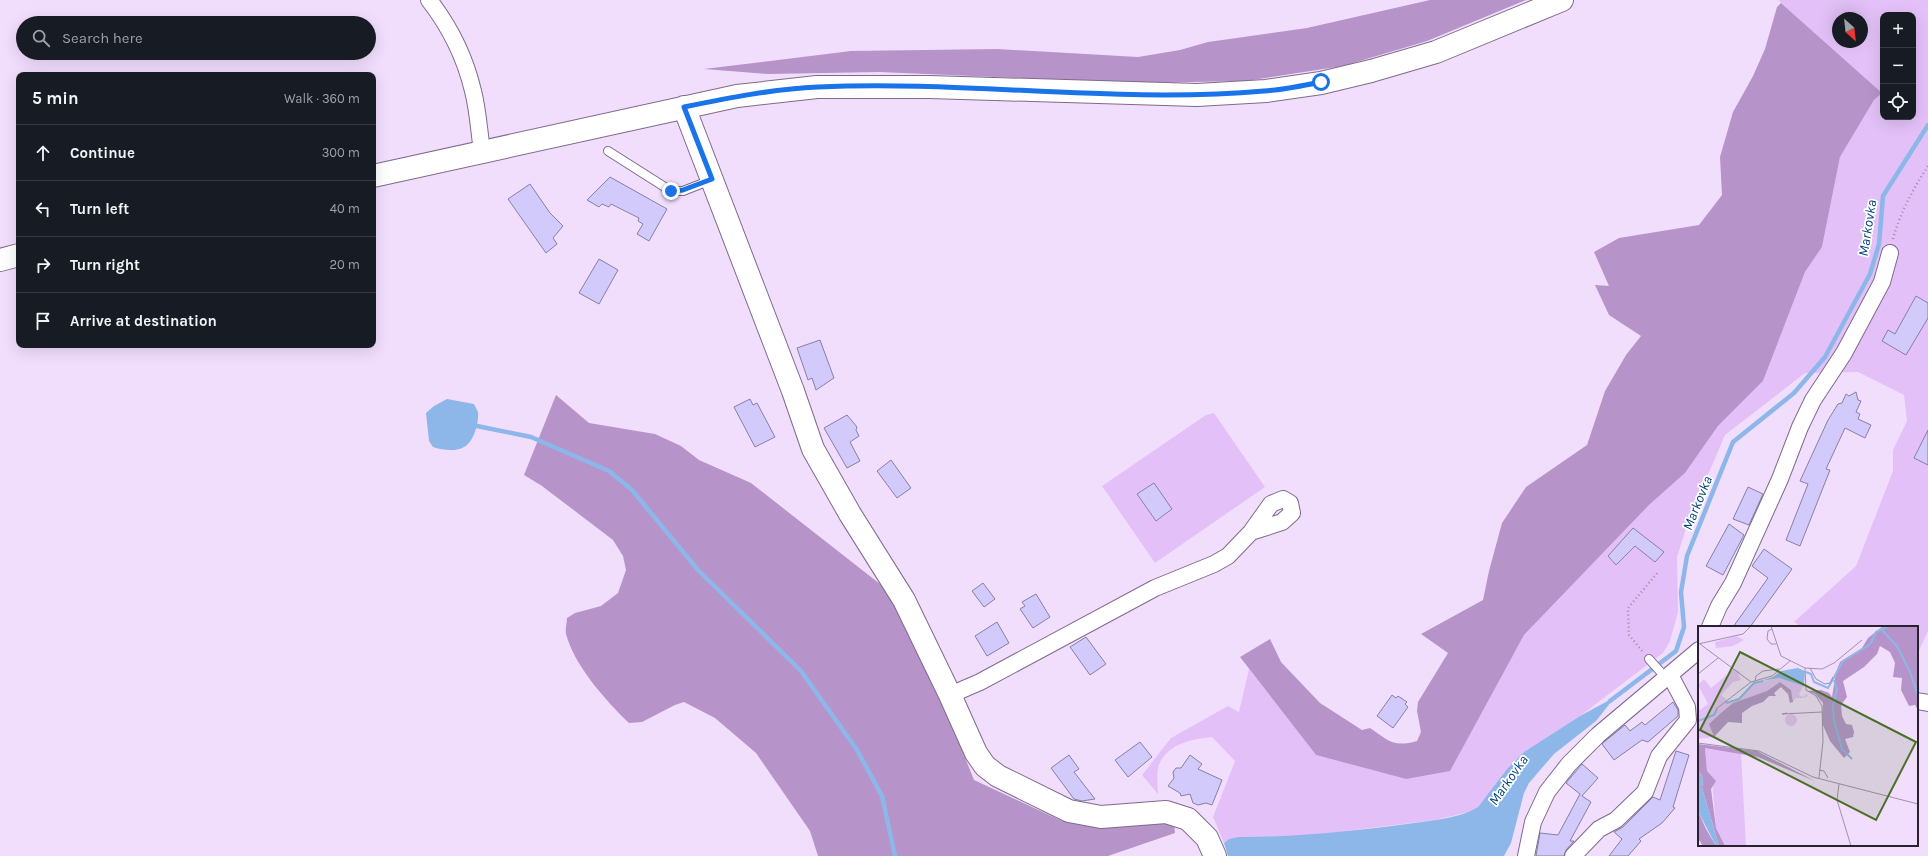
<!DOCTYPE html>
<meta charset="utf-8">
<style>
:root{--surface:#171b24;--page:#242831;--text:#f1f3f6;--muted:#9ea1a6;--line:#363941}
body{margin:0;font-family:Karla,sans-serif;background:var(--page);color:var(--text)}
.controls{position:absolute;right:12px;top:12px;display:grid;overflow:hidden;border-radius:8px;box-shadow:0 4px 16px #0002}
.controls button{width:36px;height:36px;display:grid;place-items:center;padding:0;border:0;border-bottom:1px solid var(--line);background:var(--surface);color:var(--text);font:20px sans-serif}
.compass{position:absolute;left:1832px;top:12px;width:36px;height:36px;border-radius:50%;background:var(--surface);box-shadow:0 4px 16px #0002;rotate:153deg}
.stop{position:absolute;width:12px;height:12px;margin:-9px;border:3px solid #1a73e8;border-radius:50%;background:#fff}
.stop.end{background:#1a73e8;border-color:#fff;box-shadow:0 1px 4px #0008}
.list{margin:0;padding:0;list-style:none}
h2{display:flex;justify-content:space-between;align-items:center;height:52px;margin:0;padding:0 16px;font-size:17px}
h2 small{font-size:13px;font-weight:400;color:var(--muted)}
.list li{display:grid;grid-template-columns:26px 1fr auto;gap:12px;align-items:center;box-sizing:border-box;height:56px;padding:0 16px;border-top:1px solid var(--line)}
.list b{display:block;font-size:15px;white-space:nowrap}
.list em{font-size:13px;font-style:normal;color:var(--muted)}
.icon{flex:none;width:22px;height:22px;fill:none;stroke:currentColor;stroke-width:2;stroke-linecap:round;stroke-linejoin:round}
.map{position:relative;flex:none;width:1928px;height:856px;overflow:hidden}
.search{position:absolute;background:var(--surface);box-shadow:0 4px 16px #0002;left:16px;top:16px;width:360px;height:44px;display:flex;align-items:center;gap:10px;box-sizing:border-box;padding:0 14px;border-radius:22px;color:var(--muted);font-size:15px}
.panel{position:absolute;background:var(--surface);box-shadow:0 4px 16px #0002;left:16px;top:72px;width:360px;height:276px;border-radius:8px}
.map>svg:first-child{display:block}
.green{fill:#e3c1f8;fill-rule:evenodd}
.forest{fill:#b694ca}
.water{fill:#8db7e9}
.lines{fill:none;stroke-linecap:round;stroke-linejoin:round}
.stream{stroke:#8db7e9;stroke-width:4.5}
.building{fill:#d2cafb;stroke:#867fa6}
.lane-casing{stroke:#7f6a8c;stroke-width:10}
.street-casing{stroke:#7f6a8c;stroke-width:18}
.secondary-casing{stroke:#7f6a8c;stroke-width:24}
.path{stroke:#9f90a8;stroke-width:2.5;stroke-dasharray:1 3;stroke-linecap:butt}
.lane{stroke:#fff;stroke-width:8}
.street{stroke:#fff;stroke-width:16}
.secondary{stroke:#fff;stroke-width:22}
.route{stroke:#1a73e8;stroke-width:5}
.labels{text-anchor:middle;stroke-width:3.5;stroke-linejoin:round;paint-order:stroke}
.water-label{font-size:14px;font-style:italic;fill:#02437d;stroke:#fff}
.inset-river{fill:none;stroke:#8db7e9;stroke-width:2}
.inset-road{fill:none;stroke:#a192ab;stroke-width:1}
.view{fill:#4a6f29;fill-opacity:0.15;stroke:#4a6f29;stroke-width:2}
.inset-edge{fill:none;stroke:#2a212f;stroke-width:2}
</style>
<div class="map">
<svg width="1928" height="856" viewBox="0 0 1928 856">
<rect width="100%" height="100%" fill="#f1defd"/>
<!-- green -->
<path class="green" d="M1780,0H1928V631L1917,655V627H1802L1794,622L1856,566L1893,471V450L1907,421L1904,395L1858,372L1805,373L1725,435L1688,522L1677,557L1678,612L1670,641L1663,653L1580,716L1524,752L1478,807L1473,811L1435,820L1339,832L1306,836L1238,837L1229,839L1224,843L1213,817L1235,761L1212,737C1192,739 1167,744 1159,765C1156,773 1158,786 1158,794L1142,775L1171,738L1228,706L1239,712L1249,669L1316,755L1406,779L1517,648L1524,635L1649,505L1685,473L1718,426L1763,381L1805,272L1822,247L1840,157L1874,100L1882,93L1779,1ZM1883,15H1913V117H1883ZM1838,18H1862V42H1838Z
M1214,413L1265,487L1155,563L1102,486L1206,415Z"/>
<!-- forest -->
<path class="forest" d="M1430,0H1526L1427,41L1343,66L1246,81L1137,83L880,72L768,74L704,69L851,51L997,49L1138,57L1180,50L1208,42L1307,28Z
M1781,3L1882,93L1874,100L1840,157L1822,247L1805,272L1763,381L1718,426L1685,473L1649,505L1524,635L1450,771L1406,779L1316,755L1240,657L1270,639L1281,662L1320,703L1362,730L1370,728C1388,740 1393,748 1417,741L1421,732L1417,711L1418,702L1448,653L1421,634L1483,600L1489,571L1502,523L1526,487L1587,445L1605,391L1626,355L1641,336L1609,315L1595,285L1609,286L1594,252L1619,238L1699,225L1722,195L1720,157L1733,112L1753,76L1765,49L1777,7Z
M556,395L589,423L655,434L681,446L699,460L751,483L903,602L974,780L1062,821L1088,826L1173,816L1175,833L1108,856H818L810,831L756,753L715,718L684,702L675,705L642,722L629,723C606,701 574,665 566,634C565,629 567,623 567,618L575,613L601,606L618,593L626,570L623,556L613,540L542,486L524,475Z"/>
<!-- water -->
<path class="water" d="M447,399L474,404C475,406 477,410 478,412C479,422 474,442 464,447C456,452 442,450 433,447L429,441L426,413L434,406Z
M1615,697L1596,721L1554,754L1529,783L1524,793L1511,843L1504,856H1228L1224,843L1229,839L1238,837C1297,837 1355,831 1414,823C1435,820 1461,818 1478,807L1508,768L1524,752L1580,716Z"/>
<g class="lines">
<!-- stream -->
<path class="stream" d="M477,426L531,437L609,471L632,490L698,570L801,671L857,750L882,796L895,856
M1610,701L1676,651L1684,627L1681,592L1687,556L1733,442L1794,393L1825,357L1870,274L1879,244L1883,196L1928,125"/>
</g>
<!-- building -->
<path class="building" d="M610,177L667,209L649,241L637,234L643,224L638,221L639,218L611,204L609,207L602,204L599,207L587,200Z
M530,184L550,213L563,226L553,238L557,244L546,253L508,199Z
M599,259L618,270L599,304L579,293Z
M1916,296L1928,303V318L1906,355L1882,341L1888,330L1895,334Z
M820,340L834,378L816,390L812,378L808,380L797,348Z
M1856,392L1858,400L1861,401L1856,412L1860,414L1858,419L1871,425L1865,438L1845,428L1826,469L1830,470L1800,546L1786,540L1808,484L1800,481L1828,420L1838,404L1842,403L1846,394L1849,396Z
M750,399L753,405L757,403L775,437L755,447L734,407Z
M847,415L857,427L856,430L859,436L850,442L860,461L847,468L824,428Z
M1928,430V465L1914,458Z
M891,460L911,488L897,498L877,471Z
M1154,483L1172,509L1156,521L1137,494Z
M1748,487L1763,494L1749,525L1733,519Z
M1729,524L1744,535L1723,575L1706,566Z
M1633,528L1664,552L1655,562L1635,546L1616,565L1608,556Z
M1764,549L1792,569L1750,627H1733L1768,578L1752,566Z
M983,583L995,599L984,607L972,591Z
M1036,594L1050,617L1033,628L1020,609L1025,606L1022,602Z
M997,622L1009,643L987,656L975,636Z
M1086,637L1106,664L1090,675L1070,647Z
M1392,695L1396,698L1398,696L1407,702L1405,704L1408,707L1393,728L1377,716Z
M1673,702L1678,710V716L1648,742L1642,740L1614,760L1602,744L1604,742L1625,725L1630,731L1642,722L1645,725Z
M1140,742L1152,757L1128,777L1115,760Z
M1676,751L1689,755L1673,807L1675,808L1662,823L1639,839L1641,841L1628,856H1609L1622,839L1614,832L1623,827L1653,797L1660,800Z
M1069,755L1079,769L1074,772L1095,799L1082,801L1074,799L1051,768Z
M1190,755L1202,764L1198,769L1222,780L1212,805L1206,803L1198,805L1193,803L1190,794L1181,796L1180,793L1168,786L1174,778L1173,772L1176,768H1181Z
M1582,764L1598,778L1582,796L1591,802L1570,841H1574L1566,850L1564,856H1536L1540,833L1558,835L1580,794L1566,783Z"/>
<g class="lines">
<!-- lane casing -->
<g class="lane-casing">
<path id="lane" d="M608,151L671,191H683L711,180
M1649,659L1666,678"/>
</g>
<!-- street casing -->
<g class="street-casing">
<path id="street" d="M429,0C450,27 465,57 473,91C478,110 479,131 482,151
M1710,627L1719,606L1733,583L1780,479L1800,427L1813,400L1844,353L1882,282L1890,253
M950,695L980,682L1155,588L1214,564L1228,556L1251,532L1271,504L1283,499L1290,503L1292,513L1282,522L1251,532
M1917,701L1928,703
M1526,856L1533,822L1547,792L1569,764L1598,735L1699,650
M1573,856L1599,829L1616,820L1645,792L1659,756L1688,720L1687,707L1670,675"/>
</g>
<!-- secondary casing -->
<g class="secondary-casing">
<path id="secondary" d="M684,107L793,391L813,449L850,514L904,600L950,695L976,753L985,766L998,776L1069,811L1101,817L1166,812L1188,819L1207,838L1215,856
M373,176L737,96L817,87H929L1197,95L1266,91L1321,83L1371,71L1436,52L1562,0
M0,260L19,255"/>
</g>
<!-- path -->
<path class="path" d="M1893,239C1900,213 1913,189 1928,166
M1642,651L1629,635L1628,608L1659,571"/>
<!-- lane -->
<use href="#lane" class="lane"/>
<!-- street -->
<use href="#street" class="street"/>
<!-- secondary -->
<use href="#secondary" class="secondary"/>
</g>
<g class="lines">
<!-- route -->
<path class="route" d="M671,191L683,190L712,179L684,107C728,98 773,89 818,87C966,80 1116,104 1264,91C1283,90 1302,86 1321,82"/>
</g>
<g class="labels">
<!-- water labels -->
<g class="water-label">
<text transform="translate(1867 228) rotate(-81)" y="5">Markovka</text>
<text transform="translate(1697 503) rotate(-68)" y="5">Markovka</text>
<text transform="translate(1508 780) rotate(-55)" y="5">Markovka</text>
</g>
</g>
<!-- overview -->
<g transform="translate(1698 626)">
<rect width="220" height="220" fill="#f1defd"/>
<path d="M38,10L46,14L35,20L18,22L17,16ZM36,43L42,46L40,48L43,54L35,56L23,69L31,76L41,74L57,57L81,52L106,60L101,67L102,70L106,71L109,68L110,70L106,72H98L95,75L93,64L82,56L69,65L35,77L11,98L16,111L0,113V85L10,78L0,59L6,53L13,62ZM87 94a6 6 0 1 1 12 0a6 6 0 1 1-12 0ZM7,122L43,126L48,220H27L18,202L14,154L9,145Z" fill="#e3c1f8"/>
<path d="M185,0H220V84L217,79L211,80L203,64L204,52L195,51L197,37L192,26L182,20L179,28L166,41L145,55L149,71L143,79L144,90L148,98L154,99L156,106L155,111L147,113L152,126L146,132L132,115L124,97L125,77L117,68L109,65L123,64L131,67L134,71L138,46L142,36L164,22L170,12ZM82,56L93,64L95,76L92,77L90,68L83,61L76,67L78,70H71L65,76L54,80L44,87V97L30,96L16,111L11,98L23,87L35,77L69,65ZM0,118L59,125L117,155L60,131L7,122L9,145L18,155L13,163L18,202L27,220H21L4,162L5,152L0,144ZM0,185L8,203L18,220H5L1,214Z" fill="#b694ca"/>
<path d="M100,42L107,45L106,60L81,52L63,55L75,51L83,45ZM0,144L5,152L4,162L21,220H18L0,185Z" fill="#8db7e9"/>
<path class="inset-river" d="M184,4L199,20L212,46L220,69M108,46L113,48L116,56L130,62L145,35L165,23L173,17L178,6L190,0M136,54L139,63L135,80L136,95L144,123L154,133M28,77L41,73L56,57L65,55M0,95L16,89L19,83"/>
<path class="inset-road" d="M73,0L83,30L107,42L124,43L136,37L164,14M74,3L70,5L69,13L73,18H78M0,18L45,8L53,0M2,18L53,56M107,42L108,64L118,70L124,80L125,115L121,152M112,42L118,53L127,58L132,57L135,51M0,48L20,32M57,55L58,50L65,45L81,43M18,83L53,56L74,50L92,35M89,87L84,88L124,86M0,117L61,125L115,151L220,178M121,144L126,145L130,152M141,158L139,174L153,220"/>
<path class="view" d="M42,26L218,116L178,194L2,104Z"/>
<rect width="220" height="220" class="inset-edge"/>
</g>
</svg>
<div class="controls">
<button>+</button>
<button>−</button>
<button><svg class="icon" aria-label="locate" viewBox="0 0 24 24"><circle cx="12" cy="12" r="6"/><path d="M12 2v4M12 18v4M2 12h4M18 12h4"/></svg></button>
</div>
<svg class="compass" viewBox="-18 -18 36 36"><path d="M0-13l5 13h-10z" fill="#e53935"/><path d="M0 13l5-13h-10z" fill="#9ea1a6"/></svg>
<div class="stop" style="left:1321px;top:82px"></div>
<div class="stop end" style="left:671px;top:191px"></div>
<div class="search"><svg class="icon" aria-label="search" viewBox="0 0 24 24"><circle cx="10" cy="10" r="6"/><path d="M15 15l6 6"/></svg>Search here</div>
<section class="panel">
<h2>5 min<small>Walk · 360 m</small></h2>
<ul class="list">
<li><svg class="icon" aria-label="ahead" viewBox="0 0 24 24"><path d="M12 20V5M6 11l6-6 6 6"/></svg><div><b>Continue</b></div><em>300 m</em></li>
<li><svg class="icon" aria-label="left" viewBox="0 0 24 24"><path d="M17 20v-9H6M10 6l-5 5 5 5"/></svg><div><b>Turn left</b></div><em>40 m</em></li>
<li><svg class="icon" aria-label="right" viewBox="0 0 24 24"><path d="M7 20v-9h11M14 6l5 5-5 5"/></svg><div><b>Turn right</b></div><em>20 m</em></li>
<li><svg class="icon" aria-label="arrive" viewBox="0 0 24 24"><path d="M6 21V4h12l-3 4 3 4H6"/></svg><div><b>Arrive at destination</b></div></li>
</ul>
</section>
</div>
